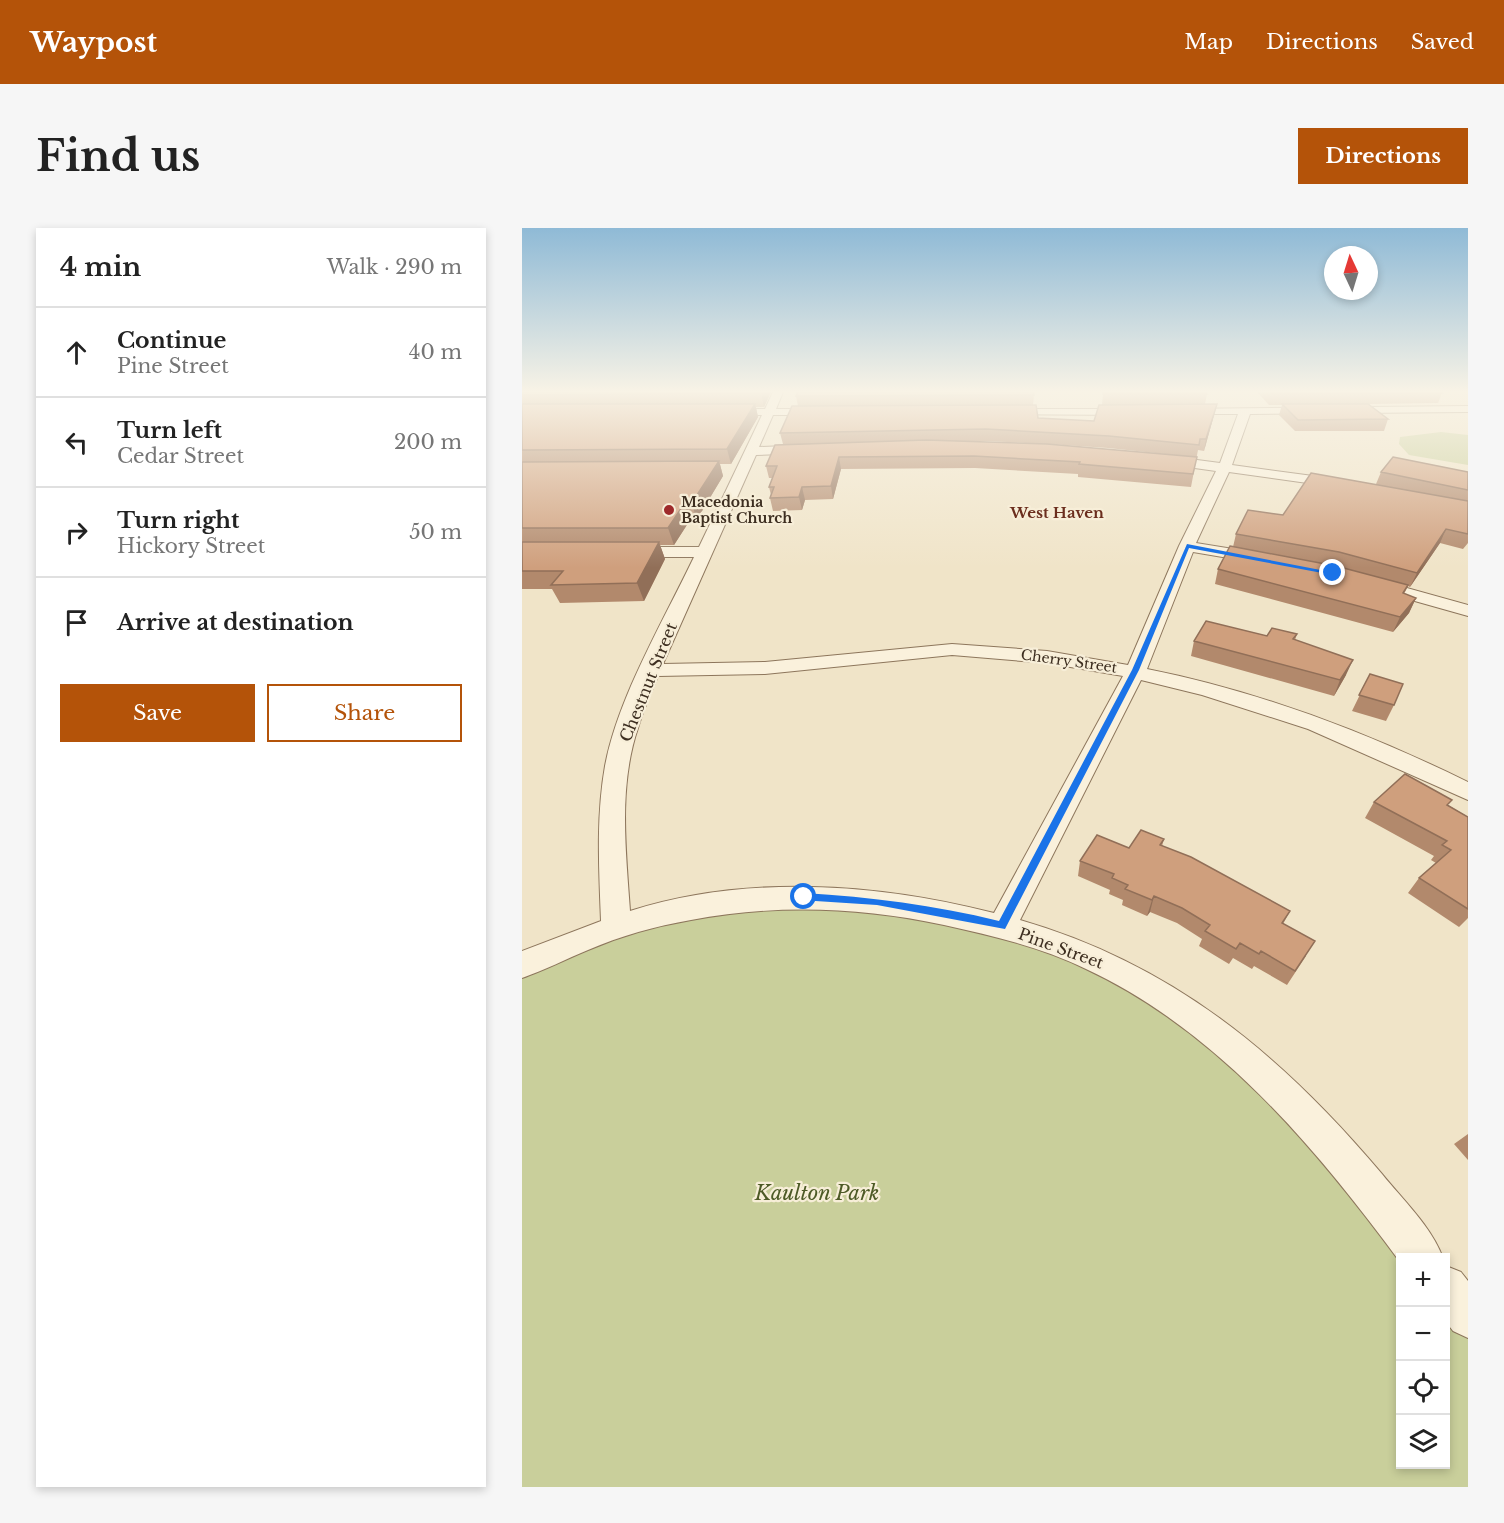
<!DOCTYPE html>
<meta charset="utf-8">
<style>
:root{--surface:#fff;--page:#f6f6f6;--text:#222;--muted:#767676;--line:#e0e0e0;--accent:#b45309}
body{margin:0;font-family:"Libre Baskerville",serif;background:var(--page);color:var(--text)}
.controls{position:absolute;right:18px;bottom:18px;display:grid;overflow:hidden;border-radius:0px;box-shadow:0 3px 9px #0003}
.controls button{width:54px;height:54px;display:grid;place-items:center;padding:0;border:0;border-bottom:2px solid var(--line);background:var(--surface);color:var(--text);font:30px sans-serif}
.compass{position:absolute;left:802px;top:18px;width:54px;height:54px;border-radius:50%;background:var(--surface);box-shadow:0 3px 9px #0003;rotate:356deg}
.stop{position:absolute;width:18px;height:18px;margin:-14px;border:4px solid #1a73e8;border-radius:50%;background:#fff}
.stop.end{background:#1a73e8;border-color:#fff;box-shadow:0 2px 6px #0008}
.list{margin:0;padding:0;list-style:none}
h2{display:flex;justify-content:space-between;align-items:center;height:78px;margin:0;padding:0 24px;font-size:26px}
h2 small{font-size:20px;font-weight:400;color:var(--muted)}
.list li{display:grid;grid-template-columns:39px 1fr auto;gap:18px;align-items:center;box-sizing:border-box;height:90px;padding:0 24px;border-top:2px solid var(--line)}
.list b{display:block;font-size:22px;white-space:nowrap}
.list p{margin:0;font-size:20px;white-space:nowrap;color:var(--muted)}
.list em{font-size:20px;font-style:normal;color:var(--muted)}
.actions{display:flex;gap:12px;padding:18px 24px}
.actions a{flex:1;padding:14px 0;border:2px solid var(--accent);border-radius:0px;text-align:center;font-size:21px;color:var(--accent)}
.actions .main{background:var(--accent);color:#fff}
.icon{flex:none;width:33px;height:33px;fill:none;stroke:currentColor;stroke-width:2;stroke-linecap:round;stroke-linejoin:round}
.map{position:relative;flex:none;width:946px;height:1259px;overflow:hidden;border-radius:0px}
header{display:flex;align-items:center;gap:36px;box-sizing:border-box;height:84px;padding:0 30px;background:var(--accent);color:#fff}
header strong{font-size:28px}
nav{display:flex;gap:33px;margin-inline-start:auto;font-size:21px}
.intro{display:flex;align-items:center;justify-content:space-between;box-sizing:border-box;height:144px;padding:0 36px}
h1{margin:0;font-size:42px}
.button{padding:15px 27px;border-radius:0px;background:var(--accent);color:#fff;font-size:21px;font-weight:700}
main{display:flex;gap:36px;padding:0 36px}
aside{flex:1;background:var(--surface);border-radius:0px;box-shadow:0 3px 9px #0003}
.map>svg:first-child{display:block}
.green{fill:#c9cf9b}
.lines{fill:none;stroke-linecap:round;stroke-linejoin:round}
.street-casing{stroke:#8d765c;stroke-width:2}
.street{fill:#faf1dc;fill-rule:evenodd}
.wall{fill:#b2896c;fill-rule:evenodd}
.shaded-wall{fill:#916f58}
.building{fill:#cf9f7d;stroke:#916f58;stroke-width:1.5}
.route{fill:#1a73e8}
.poi-dot{fill:#9e2a2b;stroke:#f7eed8;stroke-width:2}
.labels{text-anchor:middle;stroke-width:4.5;stroke-linejoin:round;paint-order:stroke}
.far-poi-label{font-size:14px;font-weight:bold;fill:#3d2e20;stroke:#f7eed8;text-anchor:start}
.far-street-label{font-size:14px;fill:#3d2e20;stroke:#f7eed8}
.far-neighbourhood-label{font-size:15px;font-weight:bold;fill:#6b2e1e;stroke:#f7eed8}
.street-label{font-size:16px;fill:#3d2e20;stroke:#f7eed8}
.near-park-label{font-size:20px;font-style:italic;fill:#4d5a26;stroke:#f7eed8}
</style>
<header>
<strong>Waypost</strong>
<nav><a>Map</a><a>Directions</a><a>Saved</a></nav>
</header>
<div class="intro"><h1>Find us</h1><a class="button">Directions</a></div>
<main>
<aside>
<h2>4 min<small>Walk · 290 m</small></h2>
<ul class="list">
<li><svg class="icon" aria-label="ahead" viewBox="0 0 24 24"><path d="M12 20V5M6 11l6-6 6 6"/></svg><div><b>Continue</b><p>Pine Street</p></div><em>40 m</em></li>
<li><svg class="icon" aria-label="left" viewBox="0 0 24 24"><path d="M17 20v-9H6M10 6l-5 5 5 5"/></svg><div><b>Turn left</b><p>Cedar Street</p></div><em>200 m</em></li>
<li><svg class="icon" aria-label="right" viewBox="0 0 24 24"><path d="M7 20v-9h11M14 6l5 5-5 5"/></svg><div><b>Turn right</b><p>Hickory Street</p></div><em>50 m</em></li>
<li><svg class="icon" aria-label="arrive" viewBox="0 0 24 24"><path d="M6 21V4h12l-3 4 3 4H6"/></svg><div><b>Arrive at destination</b></div></li>
</ul>
<div class="actions"><a class="main">Save</a><a>Share</a></div>
</aside>
<div class="map">
<svg width="946" height="1259" viewBox="0 0 946 1259">
<rect width="100%" height="100%" fill="#f0e4c8"/>
<!-- green -->
<path class="green" d="M919,204L946,207V237L887,227L877,216L878,209Z
M282,669L540,717L759,863L878,1030V1236H924V1059L946,1088V1259H0V737L94,697Z"/>
<g class="lines">
<!-- street casing -->
<g class="street-casing">
<path id="street" d="M251,164H261L254,181H303L309,184L303,187H251L237,219L287,217L293,221L287,225L234,227L141,436L243,434L430,416L525,423L606,437L657,318L694,243L637,235L631,231L637,227L698,235L716,186H656L652,185V181L946,178V184L728,186L710,237L821,252L828,256L821,260L707,244L674,315L742,326L750,331L742,336L671,324L625,441C736,463 844,504 946,554V572L786,501L680,467L619,452L498,692C650,736 759,826 860,946C881,972 909,998 921,1030H878V1034C794,920 695,802 564,741C519,719 471,708 422,697C339,679 252,676 169,692C134,698 98,708 66,722C44,731 23,742 0,750V723L79,693C77,641 74,589 83,538C96,469 142,392 172,329H105L97,324L105,319H177L240,187H200L194,184L200,181H243ZM430,427L525,435L601,448L472,685C355,655 224,646 108,683C104,623 96,559 116,500C121,482 129,465 136,448L243,446Z
M479,181H612L618,184L612,187L475,186V182Z
M849,350L946,377V388L843,359L840,355Z
M924,1038L939,1044L946,1053V1110L931,1103L924,1094Z"/>
</g>
<!-- street -->
<use href="#street" class="street"/>
</g>
<!-- wall -->
<path class="wall" d="M0,164H249L242,179H234L236,189L209,236H198L201,248L180,283L174,289H170L152,317H138L143,331L122,373L38,375L30,361H0Z
M735,164H919L920,165L916,175L847,176L866,191L862,203H773L757,187L760,177H747Z
M581,166H685L683,176L692,187L682,223L676,222L669,259L556,249V246L453,240L319,241L311,271L283,272L280,282L251,283L248,270L249,267L247,259L251,250H247L244,238L261,216L258,205L276,178L274,168L512,167L511,177L516,190L572,193L580,177ZM434,213H464L524,216ZM527,216L586,220L662,228Z
M859,244H946V315L941,321L918,315L888,359L886,358L882,366L894,370L887,385L871,404L693,356L696,341L711,319L714,306L761,287L854,256Z
M775,406L773,412L824,447L812,468L669,428L672,413Z
M848,446L872,477L864,493L830,483Z
M852,574L926,577L946,589V690L937,699L886,665L897,650L914,635L909,632L912,628L843,590Z
M642,611L640,618L768,683L761,696L784,728L765,757L732,738L730,741L711,730L707,736L677,718L680,711L655,695L628,684L625,688L600,677L601,672L587,666L588,662L556,648L558,633Z
M946,906V932L932,916Z"/>
<!-- shaded-wall -->
<path class="shaded-wall" d="M240,164H249L242,179L239,165Z
M233,176L236,189L209,236L205,221Z
M695,176L692,187L682,223L684,211Z
M317,229L319,241L311,271L309,258Z
M197,233L201,248L180,283L174,289L169,273Z
M280,259L283,272L280,282L277,269Z
M164,273L170,289L152,317L146,300Z
M924,301L918,315L888,359L895,345Z
M137,314L143,331L122,373L115,355Z
M894,370L887,385L871,404L878,389Z
M831,432L824,447L812,468L818,452Z
M632,668L628,684L625,688L630,672Z"/>
<!-- building -->
<path class="building" d="M0,164H240L239,165L0,167Z
M276,164H511L512,167L274,168Z
M582,164H683L685,166H581Z
M748,164H919L920,165L750,166Z
M0,176H233L205,221L0,222Z
M695,176L684,211H678L677,217L587,208L464,201L258,205L270,178L514,177L516,190L572,193L577,177Z
M760,176H846L866,191L776,192Z
M404,212L525,216L675,229L671,246L557,236L558,234L452,228L317,229L309,258L280,259L277,269L248,270L252,259H247L255,238H244L253,217Z
M871,229L946,244V262L859,244Z
M197,233L175,267L169,273H164L146,300H0V234Z
M789,245L946,273V306L924,301L895,345L817,324L714,306L726,282L761,287Z
M0,314H137L115,355L29,357L41,343H0Z
M708,318L814,338L886,357L881,365L894,370L878,389L696,341Z
M684,393L745,408L750,400L775,406L771,411L831,432L818,452L672,413Z
M848,446L881,456L872,477L837,467Z
M883,546L930,572L925,577L946,589V681L897,650L929,622L920,617L925,613L852,574Z
M619,602L642,611L638,617L669,629L768,683L760,695L793,713L773,743L739,723L737,726L718,715L714,721L683,703L688,697L660,680L632,668L630,672L603,661L606,657L590,650L592,646L558,633L575,607L607,620Z"/>
<!-- sky -->
<linearGradient id="sky" x2="0" y2="1"><stop stop-color="#8fbad6"/><stop offset="0.48" stop-color="#f8f3e6"/><stop offset="1" stop-color="#f8f3e6" stop-opacity="0"/></linearGradient>
<rect width="946" height="340" fill="url(#sky)"/>
<!-- route -->
<path class="route" d="M665,316L814,345L811,347L667,320L617,442L483,701L355,677L278,672V666L282,665C349,669 412,677 477,693L610,442Z"/>
<!-- markers -->
<circle class="poi-dot" cx="147" cy="282" r="6"/>
<g class="labels">
<!-- far-poi labels -->
<g class="far-poi-label">
<text x="159" y="279">Macedonia<tspan x="159" dy="16">Baptist Church</tspan></text>
</g>
<!-- far-street labels -->
<g class="far-street-label">
<text transform="translate(547 433) rotate(8)" y="5">Cherry Street</text>
</g>
<!-- far-neighbourhood labels -->
<g class="far-neighbourhood-label">
<text x="535" y="290">West Haven</text>
</g>
<!-- street labels -->
<g class="street-label">
<text transform="translate(126 454) rotate(-68)" y="6">Chestnut Street</text>
<text transform="translate(539 720) rotate(20)" y="6">Pine Street</text>
</g>
<!-- near-park labels -->
<g class="near-park-label">
<text x="295" y="972">Kaulton Park</text>
</g>
</g>
</svg>
<div class="controls">
<button>+</button>
<button>−</button>
<button><svg class="icon" aria-label="locate" viewBox="0 0 24 24"><circle cx="12" cy="12" r="6"/><path d="M12 2v4M12 18v4M2 12h4M18 12h4"/></svg></button>
<button><svg class="icon" aria-label="layers" viewBox="0 0 24 24"><path d="M12 4l9 5-9 5-9-5zM3 14l9 5 9-5"/></svg></button>
</div>
<svg class="compass" viewBox="-18 -18 36 36"><path d="M0-13l5 13h-10z" fill="#e53935"/><path d="M0 13l5-13h-10z" fill="#767676"/></svg>
<div class="stop" style="left:282px;top:669px"></div>
<div class="stop end" style="left:811px;top:345px"></div>
</div>
</main>
